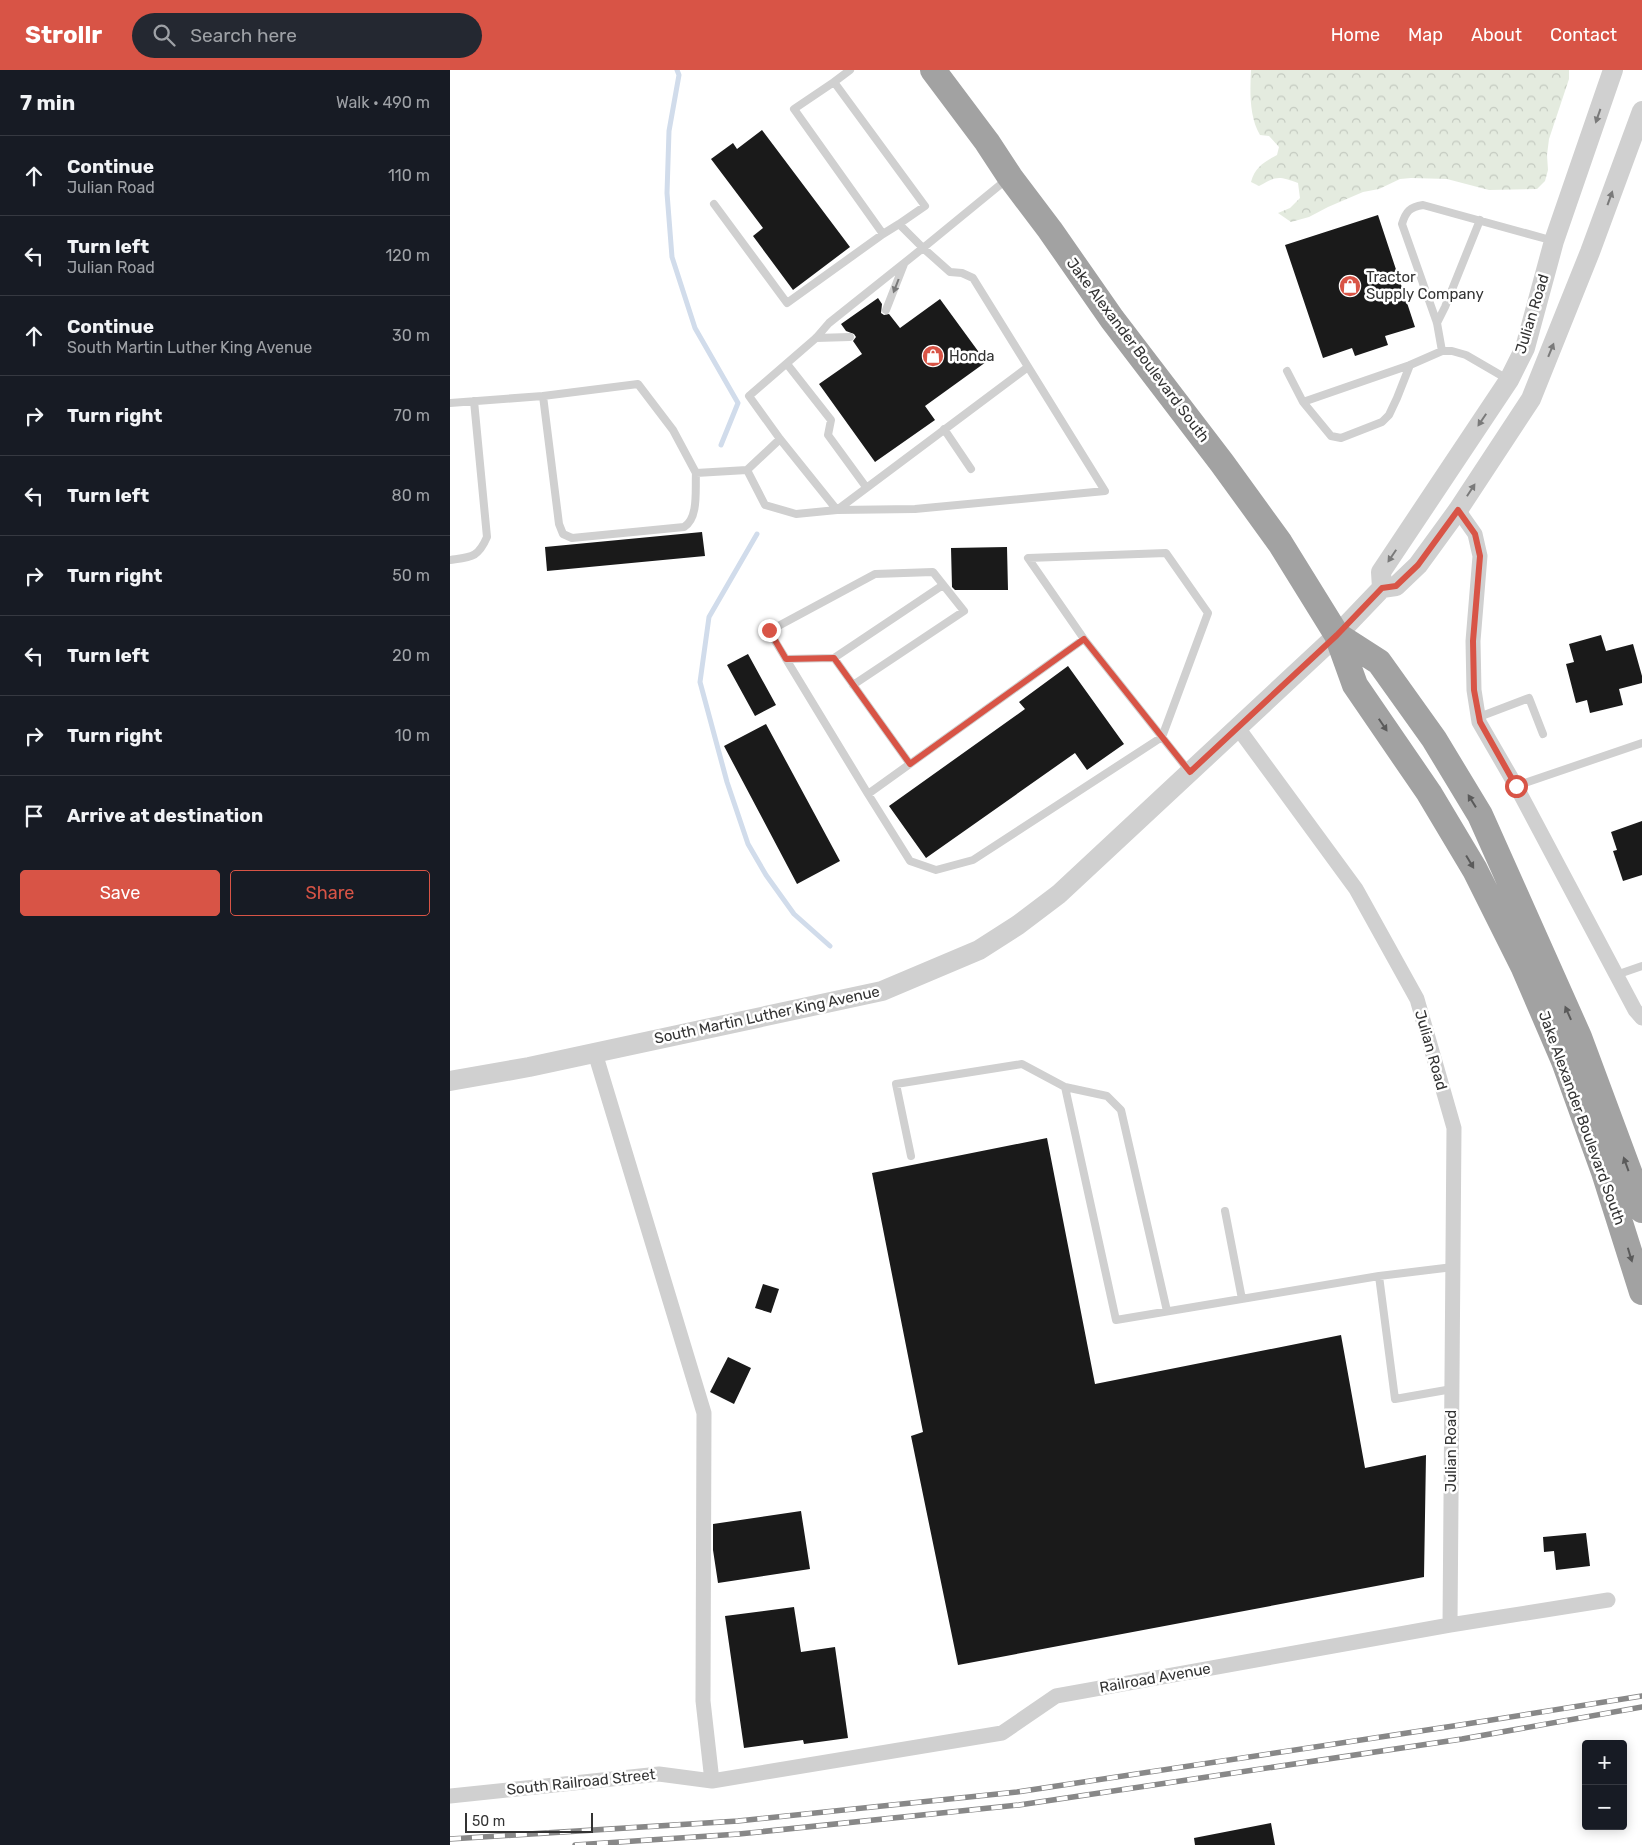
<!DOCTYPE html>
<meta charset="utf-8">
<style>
:root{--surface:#171b24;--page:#242831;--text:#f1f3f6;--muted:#9ea1a6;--line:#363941;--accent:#d85446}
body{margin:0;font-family:Rubik,sans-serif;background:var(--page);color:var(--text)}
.controls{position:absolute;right:15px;bottom:15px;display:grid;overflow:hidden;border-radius:5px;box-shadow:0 2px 12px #0003}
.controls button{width:45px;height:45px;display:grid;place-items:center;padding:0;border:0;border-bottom:1px solid var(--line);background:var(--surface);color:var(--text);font:25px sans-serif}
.scale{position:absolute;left:15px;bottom:12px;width:128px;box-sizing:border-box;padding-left:5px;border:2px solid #333;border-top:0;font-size:14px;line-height:18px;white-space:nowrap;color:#333;-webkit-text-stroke:4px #fff;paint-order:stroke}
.stop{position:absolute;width:15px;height:15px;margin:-11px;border:4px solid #d85446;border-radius:50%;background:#fff}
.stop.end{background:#d85446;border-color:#fff;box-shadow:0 1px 5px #0008}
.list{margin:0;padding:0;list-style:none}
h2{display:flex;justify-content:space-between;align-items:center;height:65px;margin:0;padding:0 20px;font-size:21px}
h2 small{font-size:16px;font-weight:400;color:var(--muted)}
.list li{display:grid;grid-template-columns:32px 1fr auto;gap:15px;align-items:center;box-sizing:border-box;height:80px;padding:0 20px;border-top:1px solid var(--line)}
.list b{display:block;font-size:19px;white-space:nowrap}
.list p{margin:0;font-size:16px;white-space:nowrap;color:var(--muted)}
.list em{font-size:16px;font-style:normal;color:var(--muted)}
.actions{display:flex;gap:10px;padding:15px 20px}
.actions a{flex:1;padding:11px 0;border:1px solid var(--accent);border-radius:5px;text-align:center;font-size:18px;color:var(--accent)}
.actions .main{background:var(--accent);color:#fff}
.icon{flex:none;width:28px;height:28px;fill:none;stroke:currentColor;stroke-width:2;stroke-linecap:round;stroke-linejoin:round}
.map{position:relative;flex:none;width:1192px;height:1775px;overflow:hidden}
header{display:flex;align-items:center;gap:30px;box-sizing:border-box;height:70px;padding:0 25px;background:var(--accent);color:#fff}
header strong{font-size:24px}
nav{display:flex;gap:28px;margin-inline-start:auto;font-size:18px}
.search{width:350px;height:45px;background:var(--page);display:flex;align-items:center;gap:12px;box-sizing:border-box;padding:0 18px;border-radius:28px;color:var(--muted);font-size:19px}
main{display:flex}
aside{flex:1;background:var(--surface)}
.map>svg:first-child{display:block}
.forest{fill:url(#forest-crowns)}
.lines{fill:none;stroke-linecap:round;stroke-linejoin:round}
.stream{stroke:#d1dceb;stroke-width:5}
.building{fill:#1a1a1a}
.service{stroke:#d0d0d0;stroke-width:8}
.minor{stroke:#d0d0d0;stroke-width:15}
.tertiary{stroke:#d0d0d0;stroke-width:20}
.trunk{stroke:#a2a2a2;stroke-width:26}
.rail-casing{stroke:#888;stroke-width:5.5}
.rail{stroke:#fff;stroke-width:4;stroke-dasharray:11;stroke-linecap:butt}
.oneway{fill:#7a7a7a}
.oneway2{fill:#5a5a5a}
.route{stroke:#d85446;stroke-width:6}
.labels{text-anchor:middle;stroke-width:5;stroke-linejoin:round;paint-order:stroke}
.poi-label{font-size:15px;fill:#333;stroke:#fff;text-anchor:start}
.street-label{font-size:15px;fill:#333;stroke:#fff}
</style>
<header>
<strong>Strollr</strong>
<div class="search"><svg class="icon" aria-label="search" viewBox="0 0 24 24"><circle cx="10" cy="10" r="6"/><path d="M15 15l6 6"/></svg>Search here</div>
<nav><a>Home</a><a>Map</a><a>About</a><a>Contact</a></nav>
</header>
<main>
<aside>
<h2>7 min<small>Walk · 490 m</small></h2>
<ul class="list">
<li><svg class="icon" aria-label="ahead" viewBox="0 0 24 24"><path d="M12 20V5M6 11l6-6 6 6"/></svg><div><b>Continue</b><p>Julian Road</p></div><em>110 m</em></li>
<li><svg class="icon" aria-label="left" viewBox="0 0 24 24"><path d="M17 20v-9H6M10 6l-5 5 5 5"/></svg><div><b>Turn left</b><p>Julian Road</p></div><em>120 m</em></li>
<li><svg class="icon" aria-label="ahead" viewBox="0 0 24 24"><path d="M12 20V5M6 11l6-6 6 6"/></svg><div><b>Continue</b><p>South Martin Luther King Avenue</p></div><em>30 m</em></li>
<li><svg class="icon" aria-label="right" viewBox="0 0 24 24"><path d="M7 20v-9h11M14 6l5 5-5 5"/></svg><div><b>Turn right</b></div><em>70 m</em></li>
<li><svg class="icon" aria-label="left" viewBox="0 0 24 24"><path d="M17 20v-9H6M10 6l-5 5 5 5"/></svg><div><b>Turn left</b></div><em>80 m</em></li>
<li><svg class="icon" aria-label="right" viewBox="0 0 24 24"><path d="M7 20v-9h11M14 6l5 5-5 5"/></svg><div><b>Turn right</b></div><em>50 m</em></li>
<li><svg class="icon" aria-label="left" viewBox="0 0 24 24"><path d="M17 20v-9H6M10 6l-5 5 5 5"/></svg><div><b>Turn left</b></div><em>20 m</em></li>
<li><svg class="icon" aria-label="right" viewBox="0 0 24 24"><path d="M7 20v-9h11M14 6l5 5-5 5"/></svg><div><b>Turn right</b></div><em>10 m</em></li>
<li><svg class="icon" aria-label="arrive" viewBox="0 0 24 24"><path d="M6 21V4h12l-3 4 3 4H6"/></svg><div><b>Arrive at destination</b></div></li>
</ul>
<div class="actions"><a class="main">Save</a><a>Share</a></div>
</aside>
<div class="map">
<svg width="1192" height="1775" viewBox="0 0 1192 1775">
<defs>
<pattern id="forest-crowns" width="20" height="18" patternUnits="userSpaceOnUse" patternTransform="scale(1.25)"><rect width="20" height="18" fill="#e4ebdf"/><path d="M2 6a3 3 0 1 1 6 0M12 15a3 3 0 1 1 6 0" fill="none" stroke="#c4cac0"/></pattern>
</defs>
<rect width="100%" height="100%" fill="#fff"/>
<!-- forest -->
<path class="forest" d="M801,0H1119V9L1099,69L1097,85L1098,100L1095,111L1087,119L1039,120L997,109L961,108L950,109L929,119L913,122L878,137L859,147L841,152L828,143L840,138L850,128L848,113C828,106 827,106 809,116L801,112C805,97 814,92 827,85L829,77L819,66L810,65C799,46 800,21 801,0Z"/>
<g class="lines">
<!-- stream -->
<path class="stream" d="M227,0L229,5L219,61L217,123L222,187L245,258L288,333L271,375
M307,464L259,547L250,612L277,712L298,774L316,805L344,844L380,876"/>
</g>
<!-- building -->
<path class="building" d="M312,60L400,177L343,220L303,166L313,158L261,89L283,73L287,79Z
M928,145L965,257L935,266L938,275L905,286L902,278L873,288L835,175Z
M428,228L432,234L431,243L434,245L439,244L450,258L490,229L536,292L475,336L485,350L425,392L369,314L412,284L403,271L406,267L404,264L396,261L391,254Z
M252,462L255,486L97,501L95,477Z
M557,477L558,520H505L502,517L501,478Z
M1151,565L1156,581L1183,574L1192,606V613L1169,619L1173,635L1140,643L1137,630L1126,633L1116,594L1124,592L1119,574Z
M298,584L326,635L305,646L277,595Z
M618,596L674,674L637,700L625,683L476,788L439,736L575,639L569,632Z
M316,654L390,791L347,814L274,676Z
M1192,751V805L1173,811L1163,781L1167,780L1161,762Z
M597,1068L645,1314L891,1265L915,1398L976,1385L974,1507L508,1595L461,1366L473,1362L422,1103Z
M313,1214L329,1219L321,1243L305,1238Z
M278,1287L301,1298L284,1334L260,1322Z
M351,1441L360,1499L268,1513L263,1480V1454Z
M1136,1463L1140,1496L1106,1500L1104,1481L1094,1482L1093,1467Z
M344,1537L351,1582L385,1577L398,1668L354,1674L353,1670L294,1678L275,1546Z
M821,1753L825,1775H745L744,1768Z"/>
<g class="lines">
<!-- service -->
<path class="service" d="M400,0L384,12L475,136L449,154L473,178L379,253L366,268L299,326L330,369L387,440L465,439L655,421L523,208L512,203L500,202L473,178L556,110
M384,12L344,39L433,164L449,154
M264,134L337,233L433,164
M436,240L454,194
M987,253L995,237L1030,150
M366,268L400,267
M992,281L987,253L952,154C956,141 960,137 973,135L1104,171
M337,294L381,350L378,365L416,417
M837,301L853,332L881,366L891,368L932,352L939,345L947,328L960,295
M853,332L960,295L992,281H1002L1016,285L1059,310
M0,333L93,326
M494,359L521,399
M297,400L315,435L346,444L387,440L578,297
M246,403L223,360L188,314L93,326L109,454L113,464L122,468L234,457C249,448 245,419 246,403L297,400L330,369
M0,490C21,487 28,488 37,467L24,331
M634,569L578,488L716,483L758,543L712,667L523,790L486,800L460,791L418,724L634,569L739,701
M384,588L493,515
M336,589L384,588L460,694
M403,615L514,541L483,502L425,504L319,561L418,724
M1029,647L1079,628L1093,664
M1066,716L1192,673
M1166,905L1192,896
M615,1017L657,1026L671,1040L717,1241
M461,1086L446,1014L572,994L615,1017L666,1250L929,1206
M775,1141L792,1229
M1002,1319L945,1329L929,1206L1003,1197"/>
<!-- minor -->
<path class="minor" d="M1008,440L1025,464L1030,486L1023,571L1024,620L1029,652L1066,716L1185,940L1192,948
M788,658L906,819L967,929L1004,1058L1000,1555
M145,983L254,1343L253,1631L262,1711
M0,1726L209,1704L262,1711L552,1663L606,1626L1000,1555L1158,1530"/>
<!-- tertiary -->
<path class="tertiary" d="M932,518L931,502L1059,310L1075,278L1104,171L1163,0
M0,1011L79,997L432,921L529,880L568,855L609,824L887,565L932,518L946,516L968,495L1008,440L1081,329L1140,182L1192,41"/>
<!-- trunk -->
<path class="trunk" d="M483,0L537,72L560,107L600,160L662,249L772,393L830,473L887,565L905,615L979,723L1025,800L1074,898L1114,991L1154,1102L1192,1222
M887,565L929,592L984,669L1030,745L1129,967L1187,1123L1192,1140"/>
<!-- rail casing -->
<g class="rail-casing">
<path id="rail" d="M0,1769L288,1751L567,1722L1010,1655L1192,1626
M125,1775L289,1764L569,1735L1012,1669L1192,1637"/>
</g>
<!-- rail -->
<use href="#rail" class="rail"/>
</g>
<!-- one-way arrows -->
<defs><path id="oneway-solid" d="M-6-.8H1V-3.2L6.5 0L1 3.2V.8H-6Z" transform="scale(1.25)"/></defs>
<g class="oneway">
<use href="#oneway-solid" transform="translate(1148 46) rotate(109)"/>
<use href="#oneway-solid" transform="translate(1160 128) rotate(-70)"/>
<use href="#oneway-solid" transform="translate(446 216) rotate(111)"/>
<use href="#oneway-solid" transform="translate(1101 280) rotate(-68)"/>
<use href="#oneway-solid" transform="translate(1032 350) rotate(124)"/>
<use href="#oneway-solid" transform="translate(1021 420) rotate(-57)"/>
<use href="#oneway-solid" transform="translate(942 486) rotate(124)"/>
</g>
<g class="oneway2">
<use href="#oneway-solid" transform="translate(933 655) rotate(56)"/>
<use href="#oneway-solid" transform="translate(1022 731) rotate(-122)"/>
<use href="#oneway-solid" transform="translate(1020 792) rotate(59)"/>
<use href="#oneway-solid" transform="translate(1118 943) rotate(-114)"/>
<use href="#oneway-solid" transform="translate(1176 1094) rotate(-110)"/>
<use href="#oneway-solid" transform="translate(1180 1185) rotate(73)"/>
</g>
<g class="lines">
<!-- route -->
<path class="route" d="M319,560L336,589L384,588L460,694L634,569L740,702L887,565L932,518L946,516L968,495L1008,440L1025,464L1030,486L1023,571L1024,620L1030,652L1066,716"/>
</g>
<!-- icons -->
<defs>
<g id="shop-disc" transform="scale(1.125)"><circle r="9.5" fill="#d85446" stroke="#fff"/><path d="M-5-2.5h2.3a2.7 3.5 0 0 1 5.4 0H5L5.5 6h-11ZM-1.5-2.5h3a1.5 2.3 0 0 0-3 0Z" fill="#fff"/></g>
</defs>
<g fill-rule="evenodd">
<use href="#shop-disc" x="900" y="216"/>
<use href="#shop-disc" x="483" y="286"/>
</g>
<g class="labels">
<!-- poi labels -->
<g class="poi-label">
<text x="916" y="212">Tractor<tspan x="916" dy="17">Supply Company</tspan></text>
<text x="499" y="291">Honda</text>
</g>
<!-- street labels -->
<g class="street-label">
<text transform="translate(1082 244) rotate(-73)" y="5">Julian Road</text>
<text transform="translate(688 280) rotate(53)" y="5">Jake Alexander Boulevard South</text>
<text transform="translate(317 945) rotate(-12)" y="5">South Martin Luther King Avenue</text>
<text transform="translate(981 980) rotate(74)" y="5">Julian Road</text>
<text transform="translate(1132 1048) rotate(70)" y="5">Jake Alexander Boulevard South</text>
<text transform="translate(1001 1381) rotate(-90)" y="5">Julian Road</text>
<text transform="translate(705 1608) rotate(-10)" y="5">Railroad Avenue</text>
<text transform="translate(131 1712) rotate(-6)" y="5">South Railroad Street</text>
</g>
</g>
</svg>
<div class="controls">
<button>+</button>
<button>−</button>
</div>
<div class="scale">50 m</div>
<div class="stop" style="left:1066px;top:716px"></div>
<div class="stop end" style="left:319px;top:560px"></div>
</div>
</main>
